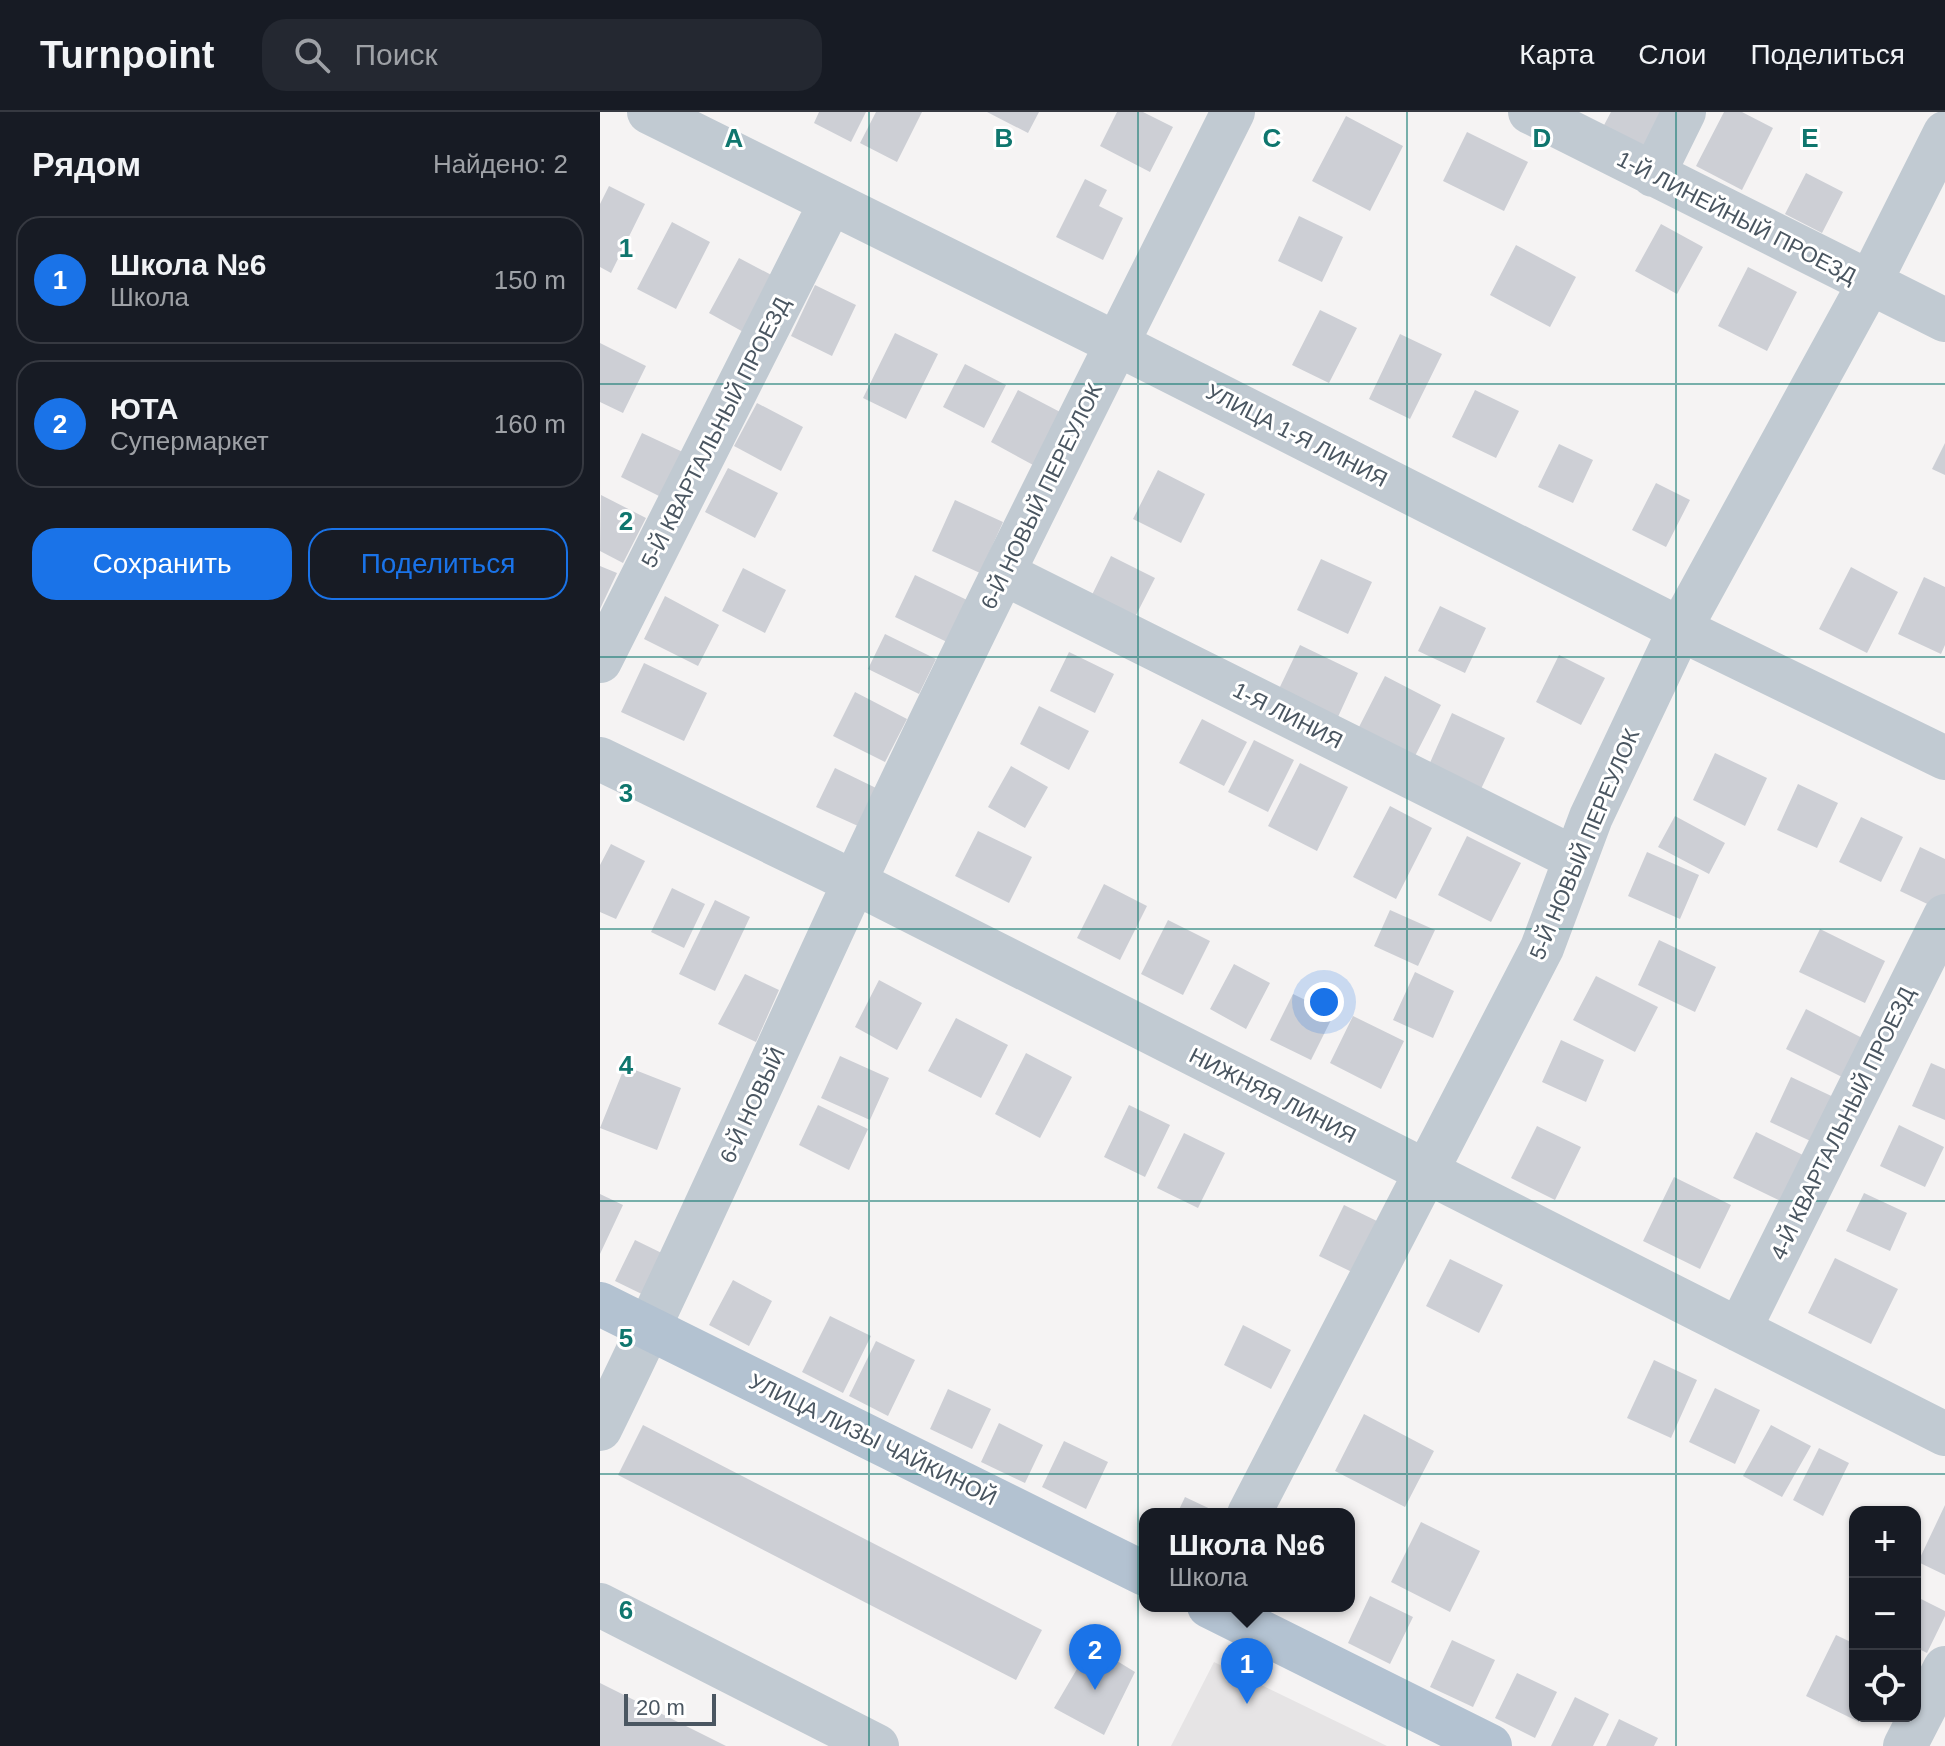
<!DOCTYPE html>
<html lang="ru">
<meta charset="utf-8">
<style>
:root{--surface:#171b24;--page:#242831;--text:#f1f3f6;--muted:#9ea1a6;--line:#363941;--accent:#1a73e8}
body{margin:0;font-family:Helvetica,sans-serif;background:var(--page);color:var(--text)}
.controls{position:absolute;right:24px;bottom:24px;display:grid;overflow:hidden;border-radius:16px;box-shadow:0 2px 6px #0004}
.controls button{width:72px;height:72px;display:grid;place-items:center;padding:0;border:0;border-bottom:2px solid var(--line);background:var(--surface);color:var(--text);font:40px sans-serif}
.scale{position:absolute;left:24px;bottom:20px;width:92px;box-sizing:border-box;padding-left:8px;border:4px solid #4a5661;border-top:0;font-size:22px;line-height:28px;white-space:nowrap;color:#4a5661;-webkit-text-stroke:6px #fff;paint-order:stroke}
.you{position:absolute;left:724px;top:890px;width:28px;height:28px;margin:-20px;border:6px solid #fff;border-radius:50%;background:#1a73e8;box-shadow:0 0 0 12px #1a73e833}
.badge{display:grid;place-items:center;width:52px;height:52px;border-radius:50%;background:var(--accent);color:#fff;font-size:26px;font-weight:700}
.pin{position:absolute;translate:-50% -66px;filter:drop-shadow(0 2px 4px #0008)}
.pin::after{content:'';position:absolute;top:42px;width:28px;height:24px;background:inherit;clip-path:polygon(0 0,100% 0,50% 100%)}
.popup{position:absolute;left:539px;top:1396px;width:216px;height:104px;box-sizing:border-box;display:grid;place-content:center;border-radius:16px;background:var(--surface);filter:drop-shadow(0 2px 6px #0005);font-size:26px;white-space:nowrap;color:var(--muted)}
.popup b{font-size:30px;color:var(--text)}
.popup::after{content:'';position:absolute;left:50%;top:100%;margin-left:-16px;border:16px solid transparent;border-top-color:var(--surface)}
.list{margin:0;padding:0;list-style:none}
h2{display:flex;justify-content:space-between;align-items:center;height:104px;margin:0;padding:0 32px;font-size:34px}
h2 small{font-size:26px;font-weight:400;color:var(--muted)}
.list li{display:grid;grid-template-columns:52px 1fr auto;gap:24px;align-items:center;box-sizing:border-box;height:128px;margin:0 16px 16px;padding:0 16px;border:2px solid var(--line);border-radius:24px}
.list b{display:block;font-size:30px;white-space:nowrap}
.list p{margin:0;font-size:26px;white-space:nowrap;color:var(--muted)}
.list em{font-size:26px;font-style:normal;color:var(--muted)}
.actions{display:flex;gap:16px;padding:24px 32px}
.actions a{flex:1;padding:18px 0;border:2px solid var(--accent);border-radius:24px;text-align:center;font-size:28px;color:var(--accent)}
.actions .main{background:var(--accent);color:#fff}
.icon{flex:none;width:44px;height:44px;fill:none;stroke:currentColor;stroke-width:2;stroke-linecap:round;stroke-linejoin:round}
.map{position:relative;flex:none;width:1345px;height:1634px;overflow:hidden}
header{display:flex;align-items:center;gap:48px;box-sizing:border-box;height:112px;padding:0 40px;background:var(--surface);border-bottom:2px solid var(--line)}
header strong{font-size:38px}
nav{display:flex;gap:44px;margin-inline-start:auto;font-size:28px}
.search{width:560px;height:72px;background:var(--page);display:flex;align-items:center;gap:20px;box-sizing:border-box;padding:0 28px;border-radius:24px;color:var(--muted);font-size:30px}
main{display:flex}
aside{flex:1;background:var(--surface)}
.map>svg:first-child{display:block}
.education{fill:#e6e4e5}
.building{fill:#cdcfd5}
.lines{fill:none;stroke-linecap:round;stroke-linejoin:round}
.minor{stroke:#c1cad2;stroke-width:44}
.major{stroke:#b3c2d1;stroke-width:44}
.grid{fill:none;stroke:#0f766e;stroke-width:2;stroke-opacity:0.55}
.labels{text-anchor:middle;stroke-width:6;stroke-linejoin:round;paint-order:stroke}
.street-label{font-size:22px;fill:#4a5661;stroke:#fff}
.grid-label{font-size:26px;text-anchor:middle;font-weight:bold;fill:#0f766e;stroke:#fff;stroke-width:6;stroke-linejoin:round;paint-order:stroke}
</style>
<header>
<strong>Turnpoint</strong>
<div class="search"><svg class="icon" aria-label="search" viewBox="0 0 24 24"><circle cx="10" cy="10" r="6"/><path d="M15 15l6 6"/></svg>Поиск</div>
<nav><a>Карта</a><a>Слои</a><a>Поделиться</a></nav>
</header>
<main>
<aside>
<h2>Рядом<small>Найдено: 2</small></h2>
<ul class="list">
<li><span class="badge">1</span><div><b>Школа №6</b><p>Школа</p></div><em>150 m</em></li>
<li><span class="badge">2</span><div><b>ЮТА</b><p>Супермаркет</p></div><em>160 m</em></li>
</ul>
<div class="actions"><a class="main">Сохранить</a><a>Поделиться</a></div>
</aside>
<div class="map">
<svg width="1345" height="1634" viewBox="0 0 1345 1634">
<rect width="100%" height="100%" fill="#f5f3f3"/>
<!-- education -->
<path class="education" d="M614,1550L787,1634H571Z"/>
<!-- building -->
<path class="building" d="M219,0H266L251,30L214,11Z
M276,0H322L297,50L260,31Z
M387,0H439L428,21Z
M517,0H543L573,15L550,60L500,34Z
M1011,0H1066L1046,38L1003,15Z
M1124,0H1142L1173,16L1142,78L1096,54Z
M746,4L803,34L770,99L712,69Z
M867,20L928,50L904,99L843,69Z
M1206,61L1243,80L1222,121L1185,102Z
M485,67L507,78L499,94L523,106L503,148L456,125Z
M9,74L45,92L11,161L0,155V92Z
M699,104L743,125L722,170L678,149Z
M72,110L110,130L76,197L37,177Z
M1061,112L1103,135L1077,182L1035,159Z
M916,133L976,165L950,215L890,183Z
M139,146L177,166L147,222L109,201Z
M1148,155L1197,180L1167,239L1118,214Z
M215,173L256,193L232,244L191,224Z
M720,198L757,216L729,271L692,253Z
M295,221L338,242L306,307L263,286Z
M800,222L842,242L810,307L769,287Z
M0,231L46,254L23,301L0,290Z
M365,252L406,273L384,316L343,295Z
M418,278L462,301L435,354L391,330Z
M875,278L919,299L896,346L852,325Z
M157,291L203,315L181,359L134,334Z
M42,321L87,342L65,387L21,365Z
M1345,331V363L1332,357Z
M959,332L993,348L973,391L938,375Z
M128,356L178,381L155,426L105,400Z
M558,358L605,382L581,431L533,407Z
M1056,371L1090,388L1066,435L1032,418Z
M1,383L46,406L23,451L0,439Z
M355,388L403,410L380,461L332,439Z
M511,444L555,466L533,509L490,487Z
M721,447L772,470L748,522L697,498Z
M0,454L17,461L0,497Z
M1251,455L1298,480L1267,541L1219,517Z
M143,456L186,478L165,521L122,499Z
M315,463L367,488L347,530L295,505Z
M1324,465L1345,475V533L1341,542L1298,522Z
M65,484L119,513L98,554L44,527Z
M840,494L886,516L865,561L818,539Z
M285,522L336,547L319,582L268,557Z
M700,533L758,561L737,607L678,579Z
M469,540L514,562L495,601L450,579Z
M959,543L1005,566L981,613L936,590Z
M44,551L107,581L84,629L21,600Z
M785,564L841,593L815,644L759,615Z
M255,580L307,607L285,650L233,624Z
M439,594L489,619L469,658L420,632Z
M852,601L905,626L881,677L829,653Z
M602,607L647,630L624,674L579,651Z
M654,628L694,648L668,700L628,680Z
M1115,641L1167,666L1145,714L1093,688Z
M700,651L748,675L717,739L668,714Z
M411,654L448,675L425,716L388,695Z
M235,656L276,676L258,714L216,695Z
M1198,672L1238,691L1217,736L1177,718Z
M790,694L832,716L796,787L753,765Z
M1075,704L1125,731L1109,762L1058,735Z
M1261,705L1303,725L1281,770L1239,750Z
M378,719L432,745L409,791L355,764Z
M867,724L921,751L891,810L838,783Z
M11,732L45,749L16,807L0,800V753Z
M1320,735L1345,747V788L1340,798L1300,779Z
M1047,740L1099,763L1080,807L1028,784Z
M504,772L547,794L520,848L477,826Z
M72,776L105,792L84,836L51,820Z
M115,788L150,805L115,879L79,862Z
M790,798L835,818L818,854L774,834Z
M568,808L610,829L583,883L541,862Z
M1220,817L1285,849L1265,891L1199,860Z
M1059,828L1116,855L1095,900L1038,873Z
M634,852L670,871L646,917L610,897Z
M815,860L854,879L833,926L793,908Z
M145,862L179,878L156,930L118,912Z
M996,864L1058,895L1035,940L973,908Z
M279,868L322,891L297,938L255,915Z
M693,882L734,902L711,948L670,928Z
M1206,897L1270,930L1250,969L1186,937Z
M753,904L804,929L781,977L730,951Z
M356,906L408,933L381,986L328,959Z
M961,928L1004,948L986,990L942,970Z
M426,941L472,965L440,1026L395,1002Z
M240,944L289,966L270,1008L221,986Z
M1331,951L1345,957V1008L1312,994Z
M25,954L81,976L57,1038L0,1016Z
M1191,965L1242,989L1221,1034L1170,1010Z
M218,993L268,1017L249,1058L199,1033Z
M529,993L570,1013L545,1065L504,1045Z
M1299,1013L1344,1035L1325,1075L1280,1054Z
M937,1014L981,1035L955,1088L911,1066Z
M1156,1020L1209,1046L1187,1092L1133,1066Z
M584,1021L625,1041L598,1096L557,1076Z
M1074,1065L1131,1093L1100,1157L1043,1129Z
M1264,1081L1307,1101L1290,1139L1246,1119Z
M0,1082L23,1093L0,1142Z
M744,1093L781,1111L756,1162L719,1144Z
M35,1128L72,1146L52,1187L15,1169Z
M1235,1146L1298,1177L1271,1232L1208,1201Z
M850,1147L903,1173L879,1221L826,1194Z
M133,1168L172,1189L149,1234L109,1213Z
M230,1204L271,1224L243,1281L202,1260Z
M643,1213L691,1238L671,1277L624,1253Z
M276,1229L315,1248L288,1304L249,1284Z
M1054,1248L1097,1268L1071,1326L1027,1306Z
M1115,1276L1160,1298L1135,1352L1089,1330Z
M348,1277L391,1297L372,1337L330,1317Z
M764,1302L834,1339L805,1395L735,1359Z
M399,1311L443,1333L425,1371L381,1350Z
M43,1313L442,1518L416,1568L18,1363Z
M1171,1313L1211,1334L1182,1385L1143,1364Z
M464,1329L508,1350L486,1397L442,1375Z
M1219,1336L1249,1351L1223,1404L1193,1388Z
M585,1385L621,1402H577Z
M1345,1393V1463L1318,1450Z
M821,1410L880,1439L850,1500L791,1470Z
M770,1484L813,1505L790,1552L748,1531Z
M1315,1484L1345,1499V1504L1327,1541L1315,1535Z
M1236,1523L1255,1532V1604H1262L1259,1610L1206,1584Z
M852,1528L895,1548L873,1595L830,1575Z
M491,1533L535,1560L504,1623L454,1596Z
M917,1561L957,1580L935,1626L895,1606Z
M0,1571L126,1634H0Z
M975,1585L1009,1602L993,1634H951Z
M1019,1607L1058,1626L1054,1634H1006Z"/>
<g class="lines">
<!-- minor -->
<path class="minor" d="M49,0L517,232L1080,517L1345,646
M930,0L1345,208
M1053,63L1084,0
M403,461L974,746
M0,549L230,92
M0,647L254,770L1345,1322
M1139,1218L1345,804
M0,1317C89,1137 169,953 254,771C375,512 505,256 633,0
M649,1402L942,836L991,705L1080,517L1269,172L1345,21
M0,1493L277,1634
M1305,1634L1345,1556"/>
<!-- major -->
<path class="major" d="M0,1192L545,1462
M609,1494L890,1634"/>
</g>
<!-- grid -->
<path class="grid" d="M269,0V1634M538,0V1634M807,0V1634M1076,0V1634M0,272H1345M0,545H1345M0,817H1345M0,1089H1345M0,1362H1345"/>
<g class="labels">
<!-- street labels -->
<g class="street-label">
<text transform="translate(1137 105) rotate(27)" y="8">1-Й ЛИНЕЙНЫЙ ПРОЕЗД</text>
<text transform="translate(115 320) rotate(-63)" y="8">5-Й КВАРТАЛЬНЫЙ ПРОЕЗД</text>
<text transform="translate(697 323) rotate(27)" y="8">УЛИЦА 1-Я ЛИНИЯ</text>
<text transform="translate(441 384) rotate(-64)" y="8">6-Й НОВЫЙ ПЕРЕУЛОК</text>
<text transform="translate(688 603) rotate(27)" y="8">1-Я ЛИНИЯ</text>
<text transform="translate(984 732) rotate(-67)" y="8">5-Й НОВЫЙ ПЕРЕУЛОК</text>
<text transform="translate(673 983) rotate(27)" y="8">НИЖНЯЯ ЛИНИЯ</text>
<text transform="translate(152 993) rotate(-65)" y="8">6-Й НОВЫЙ</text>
<text transform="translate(1242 1011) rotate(-64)" y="8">4-Й КВАРТАЛЬНЫЙ ПРОЕЗД</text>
<text transform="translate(273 1327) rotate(26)" y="8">УЛИЦА ЛИЗЫ ЧАЙКИНОЙ</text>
</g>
</g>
<g class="grid-label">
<text x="134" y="35">A</text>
<text x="404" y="35">B</text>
<text x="672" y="35">C</text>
<text x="942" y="35">D</text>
<text x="1210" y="35">E</text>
<text x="26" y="145">1</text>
<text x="26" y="418">2</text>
<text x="26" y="690">3</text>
<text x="26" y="962">4</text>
<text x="26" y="1235">5</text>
<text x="26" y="1507">6</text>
</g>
</svg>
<div class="controls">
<button>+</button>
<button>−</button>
<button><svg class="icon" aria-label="locate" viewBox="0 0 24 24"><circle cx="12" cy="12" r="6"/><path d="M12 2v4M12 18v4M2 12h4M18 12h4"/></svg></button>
</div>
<div class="scale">20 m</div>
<div class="you"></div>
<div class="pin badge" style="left:647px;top:1592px">1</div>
<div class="popup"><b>Школа №6</b>Школа</div>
<div class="pin badge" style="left:495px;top:1578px">2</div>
</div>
</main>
